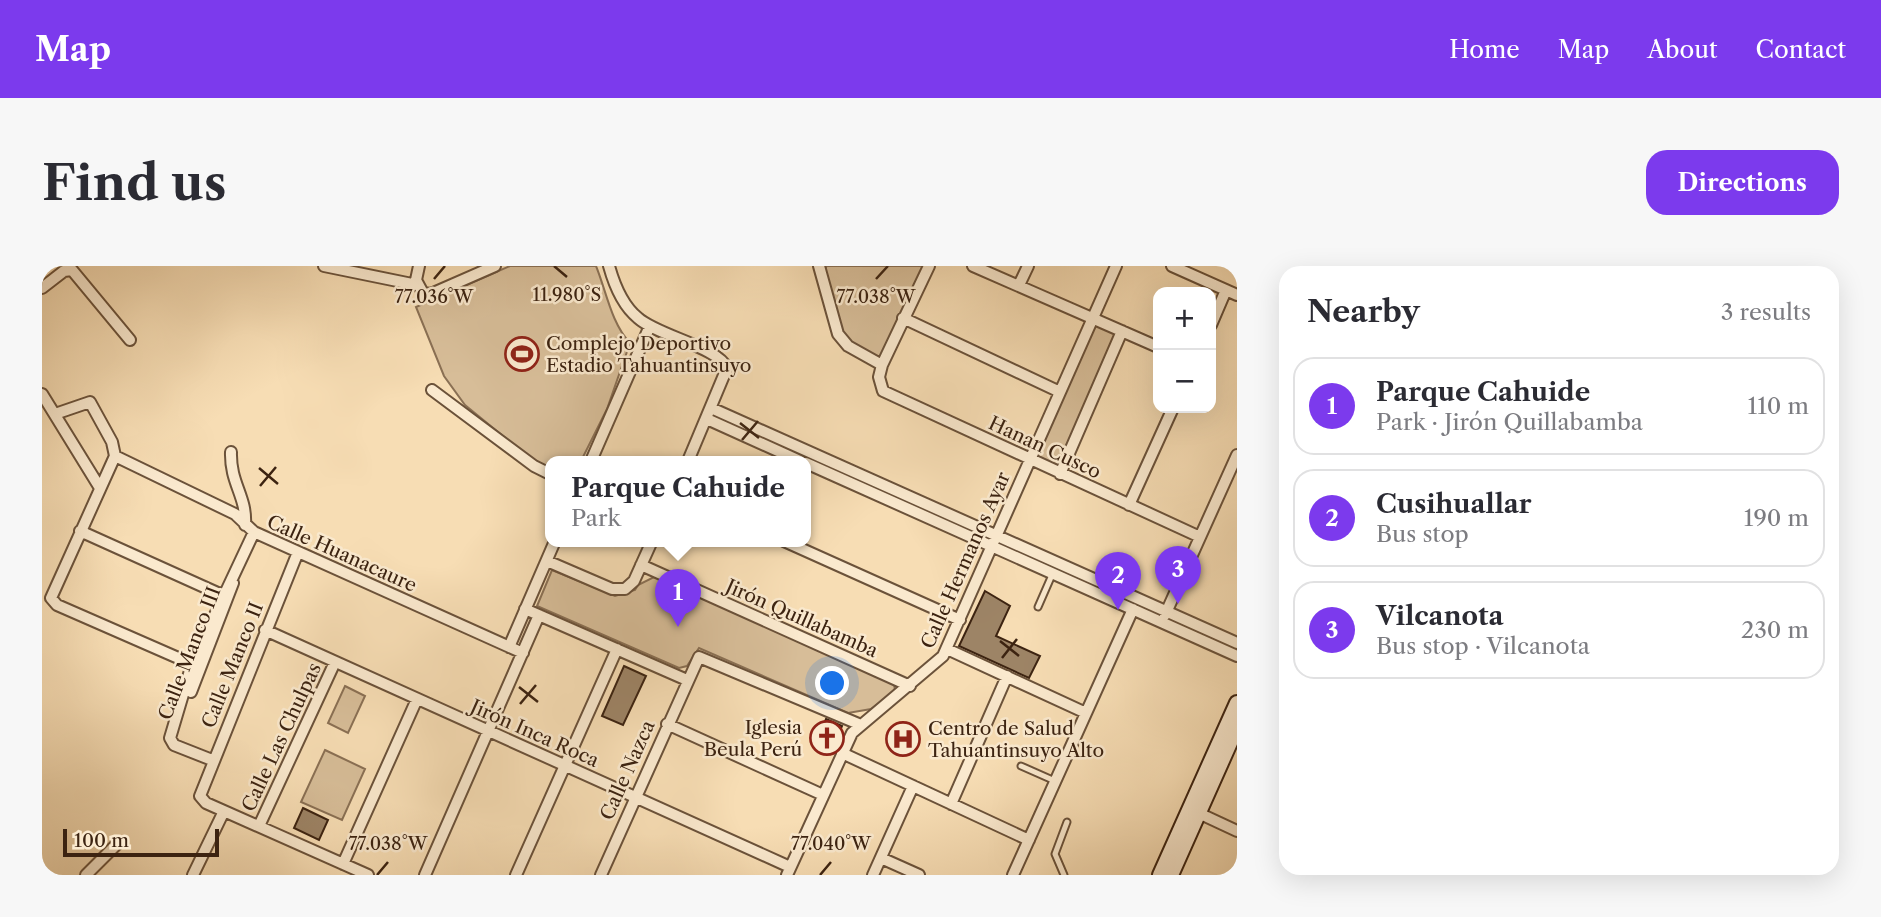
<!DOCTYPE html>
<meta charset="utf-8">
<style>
:root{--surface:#fff;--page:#f7f7f7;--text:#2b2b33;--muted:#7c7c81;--line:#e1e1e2;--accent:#7c3aed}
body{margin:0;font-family:"Libre Caslon Text",serif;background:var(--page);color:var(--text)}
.controls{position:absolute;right:21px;top:21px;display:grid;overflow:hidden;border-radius:14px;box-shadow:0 7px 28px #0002}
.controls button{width:63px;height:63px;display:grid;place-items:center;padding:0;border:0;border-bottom:2px solid var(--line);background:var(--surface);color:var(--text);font:35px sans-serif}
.scale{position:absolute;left:21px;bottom:18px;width:156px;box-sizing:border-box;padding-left:7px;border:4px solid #3c2311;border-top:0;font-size:19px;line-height:24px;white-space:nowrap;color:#3c2311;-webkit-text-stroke:5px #fae9ce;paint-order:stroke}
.you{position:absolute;left:791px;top:418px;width:24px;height:24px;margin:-18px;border:5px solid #fff;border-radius:50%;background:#1a73e8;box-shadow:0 0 0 10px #1a73e833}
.badge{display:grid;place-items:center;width:46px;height:46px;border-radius:50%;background:var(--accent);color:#fff;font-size:23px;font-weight:700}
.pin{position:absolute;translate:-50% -58px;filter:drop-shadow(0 2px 4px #0008)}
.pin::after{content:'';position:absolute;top:37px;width:24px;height:21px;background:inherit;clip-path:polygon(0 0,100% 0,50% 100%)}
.popup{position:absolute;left:503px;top:190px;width:266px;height:91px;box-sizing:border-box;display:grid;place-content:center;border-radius:14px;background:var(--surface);filter:drop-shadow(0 2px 5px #0005);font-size:23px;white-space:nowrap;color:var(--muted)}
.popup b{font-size:26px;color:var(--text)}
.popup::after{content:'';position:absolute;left:50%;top:100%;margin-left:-14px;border:14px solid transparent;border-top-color:var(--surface)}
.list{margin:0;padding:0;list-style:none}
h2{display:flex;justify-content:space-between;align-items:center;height:91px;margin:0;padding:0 28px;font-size:30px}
h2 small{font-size:23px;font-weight:400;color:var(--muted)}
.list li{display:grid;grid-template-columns:46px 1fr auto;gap:21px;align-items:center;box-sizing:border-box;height:98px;margin:0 14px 14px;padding:0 14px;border:2px solid var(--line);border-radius:21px}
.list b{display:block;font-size:26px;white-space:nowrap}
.list p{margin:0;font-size:23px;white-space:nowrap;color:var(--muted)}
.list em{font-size:23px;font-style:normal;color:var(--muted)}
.map{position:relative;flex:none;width:1195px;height:609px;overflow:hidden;border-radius:21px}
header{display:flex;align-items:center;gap:42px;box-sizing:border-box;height:98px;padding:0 35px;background:var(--accent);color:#fff}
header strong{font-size:33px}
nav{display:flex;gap:38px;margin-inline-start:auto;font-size:24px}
.intro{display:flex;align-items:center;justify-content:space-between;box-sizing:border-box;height:168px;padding:0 42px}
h1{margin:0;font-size:49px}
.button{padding:18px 32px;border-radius:21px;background:var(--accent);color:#fff;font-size:24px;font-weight:700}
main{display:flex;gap:42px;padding:0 42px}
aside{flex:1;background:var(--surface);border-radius:21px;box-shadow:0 7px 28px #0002}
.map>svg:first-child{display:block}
.green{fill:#d7bd98;stroke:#8a7054;stroke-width:2}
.building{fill:#9d8466;stroke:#3c2311;stroke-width:2}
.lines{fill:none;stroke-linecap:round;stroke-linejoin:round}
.lane-casing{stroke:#6b523a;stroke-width:9}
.street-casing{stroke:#6b523a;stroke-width:14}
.secondary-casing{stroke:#3c2311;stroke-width:18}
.lane{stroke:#fae9ce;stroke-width:5}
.street{stroke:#fae9ce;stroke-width:10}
.secondary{stroke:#fae9ce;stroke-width:14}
.ticks{fill:none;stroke:#3c2311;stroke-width:2.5}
.labels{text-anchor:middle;stroke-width:5;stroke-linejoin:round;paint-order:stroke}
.poi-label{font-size:19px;fill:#3c2311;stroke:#fae9ce;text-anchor:start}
.street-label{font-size:19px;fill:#3c2311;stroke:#fae9ce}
.ticks-label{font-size:18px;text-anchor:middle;fill:#3c2311;stroke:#fae9ce;stroke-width:5;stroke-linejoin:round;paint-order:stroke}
</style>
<header>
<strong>Map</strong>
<nav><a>Home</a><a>Map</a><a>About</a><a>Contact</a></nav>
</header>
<div class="intro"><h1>Find us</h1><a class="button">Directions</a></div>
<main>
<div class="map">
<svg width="1195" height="609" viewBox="0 0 1195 609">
<rect width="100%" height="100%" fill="#f7ddb4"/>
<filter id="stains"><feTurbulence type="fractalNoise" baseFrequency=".00286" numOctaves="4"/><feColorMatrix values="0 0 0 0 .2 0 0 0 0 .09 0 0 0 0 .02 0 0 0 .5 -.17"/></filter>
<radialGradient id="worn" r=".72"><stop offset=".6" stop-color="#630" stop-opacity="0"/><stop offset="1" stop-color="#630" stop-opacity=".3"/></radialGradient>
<!-- green -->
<path class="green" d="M468,0H554C564,24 569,57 588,77L565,143L539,195H508V204L494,197L423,139L402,110L374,41Z
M785,0H882L839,95L805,75L800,68L782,3Z
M1051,57L1075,68L1016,203L992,192Z
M510,304L573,330L593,324L596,319L616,309L852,417L853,425L829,443L806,447L657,382L645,400L637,402L495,340Z
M303,420L323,430L306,467L286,457Z
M283,484L323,503L300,554L259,536Z"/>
<!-- building -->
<path class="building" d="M943,325L968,340L954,370L998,390L987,412L917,380Z
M582,400L604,410L581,459L560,450Z
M784,453L800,460L788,488L772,481Z
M261,542L286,554L277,574L252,562Z"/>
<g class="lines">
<!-- lane casing -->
<g class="lane-casing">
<path id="lane" d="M996,341L1010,309
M979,500L1013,515
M1022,609L1013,588L1025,556"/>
</g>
<!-- street casing -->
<g class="street-casing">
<path id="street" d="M282,0L375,19
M377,0L374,14L381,27L389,28L453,0
M567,0C572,18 581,40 596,52C616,70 676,81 685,102L646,195
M777,0L796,68L806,80L840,99
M887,0L840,99L837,111L841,125L1158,271
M931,0L1116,81
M1130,0L1195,29
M977,19L986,0
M0,22L22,5L30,4L88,74
M861,52L1018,126
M1169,59L1184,24
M390,124L492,200L508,208
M0,128L58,222
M669,142L1195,377
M13,148L48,136L70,176L73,190
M665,153L758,195
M189,186C188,218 205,230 203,259
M73,190L193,248L212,266L481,387
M73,190L9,332L15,339L150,398
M549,195L607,62
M764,197L1195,390
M1018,208L1080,65
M1087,239L1131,142
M38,265L180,329
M742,275L918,354
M256,286L158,530L164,537L326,609
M505,295L570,323H583L592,315L610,275
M599,299L868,420
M483,343L645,414
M1123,349L1195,189
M223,364L748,601
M467,381L513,275
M905,383L1044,447
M149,426L191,317
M625,458L781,529
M800,487L987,574
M170,494L132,479L128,472L150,398L212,266
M909,538L965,410
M1150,544L1195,565
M217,560L293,396
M839,592L877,609
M301,598L375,433
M44,609L76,577
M151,609L182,545
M383,609L497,349
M474,609L575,383
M559,609L657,391L819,459
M745,609L810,467L901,390L1074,0
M831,609L871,520
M971,609L1091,343"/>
</g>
<!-- secondary casing -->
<g class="secondary-casing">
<path id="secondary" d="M1118,609L1195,437
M1129,609L1195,461"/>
</g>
<!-- lane -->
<use href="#lane" class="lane"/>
<!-- street -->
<use href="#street" class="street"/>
<!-- secondary -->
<use href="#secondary" class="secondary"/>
</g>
<!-- ticks -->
<path class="ticks" d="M512,0L525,11M392,13L403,0M834,13L846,0M698,157L717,172M700,174L716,155M217,202L236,218M218,220L234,201M958,375L977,390M960,392L975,373M477,421L496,436M478,438L494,419M335,609L346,596M778,609L789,596"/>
<!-- icons -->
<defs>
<g id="stadium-ring" transform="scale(1.75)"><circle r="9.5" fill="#fae9ce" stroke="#8f2418" stroke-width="1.5"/><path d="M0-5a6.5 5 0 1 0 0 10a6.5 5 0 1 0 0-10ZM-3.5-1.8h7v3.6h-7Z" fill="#8f2418"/></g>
<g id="church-ring" transform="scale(1.75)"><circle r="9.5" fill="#fae9ce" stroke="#8f2418" stroke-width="1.5"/><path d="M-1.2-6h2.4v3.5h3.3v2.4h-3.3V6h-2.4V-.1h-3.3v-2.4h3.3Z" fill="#8f2418"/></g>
<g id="hospital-ring" transform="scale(1.75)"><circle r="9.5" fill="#fae9ce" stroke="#8f2418" stroke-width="1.5"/><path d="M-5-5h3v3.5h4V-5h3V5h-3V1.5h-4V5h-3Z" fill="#8f2418"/></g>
</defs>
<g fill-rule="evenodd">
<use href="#stadium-ring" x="480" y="88"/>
<use href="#church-ring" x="785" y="472"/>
<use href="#hospital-ring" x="861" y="473"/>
</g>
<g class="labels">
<!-- poi labels -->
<g class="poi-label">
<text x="504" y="84">Complejo Deportivo<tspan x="504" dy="22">Estadio Tahuantinsuyo</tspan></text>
<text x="760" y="468" text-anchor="end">Iglesia<tspan x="760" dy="22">Beula Perú</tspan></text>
<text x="886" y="469">Centro de Salud<tspan x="886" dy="22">Tahuantinsuyo Alto</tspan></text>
</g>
<!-- street labels -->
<g class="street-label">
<text transform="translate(1003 181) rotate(25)" y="7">Hanan Cusco</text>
<text transform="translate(300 287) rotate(24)" y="7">Calle Huanacaure</text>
<text transform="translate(923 294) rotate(-66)" y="7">Calle Hermanos Ayar</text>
<text transform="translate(760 352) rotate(24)" y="7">Jirón Quillabamba</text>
<text transform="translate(147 387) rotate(-69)" y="7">Calle Manco III</text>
<text transform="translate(190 399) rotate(-68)" y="7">Calle Manco II</text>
<text transform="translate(493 467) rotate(24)" y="7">Jirón Inca Roca</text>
<text transform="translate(239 471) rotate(-65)" y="7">Calle Las Chulpas</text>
<text transform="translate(585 504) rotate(-66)" y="7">Calle Nazca</text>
</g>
</g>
<g class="ticks-label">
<text x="525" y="35">11.980°S</text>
<text x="392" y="37">77.036°W</text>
<text x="834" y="37">77.038°W</text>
<text x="346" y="584">77.038°W</text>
<text x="789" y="584">77.040°W</text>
</g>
<rect width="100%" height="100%" filter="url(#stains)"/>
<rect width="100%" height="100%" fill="url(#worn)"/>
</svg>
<div class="controls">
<button>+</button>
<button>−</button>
</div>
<div class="scale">100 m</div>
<div class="you"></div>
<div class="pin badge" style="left:636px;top:361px">1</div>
<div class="popup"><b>Parque Cahuide</b>Park</div>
<div class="pin badge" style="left:1076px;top:344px">2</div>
<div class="pin badge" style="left:1136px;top:338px">3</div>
</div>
<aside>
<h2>Nearby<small>3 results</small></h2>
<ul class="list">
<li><span class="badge">1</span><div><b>Parque Cahuide</b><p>Park · Jirón Quillabamba</p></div><em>110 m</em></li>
<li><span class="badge">2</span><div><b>Cusihuallar</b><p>Bus stop</p></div><em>190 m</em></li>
<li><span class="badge">3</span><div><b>Vilcanota</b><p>Bus stop · Vilcanota</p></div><em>230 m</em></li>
</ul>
</aside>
</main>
